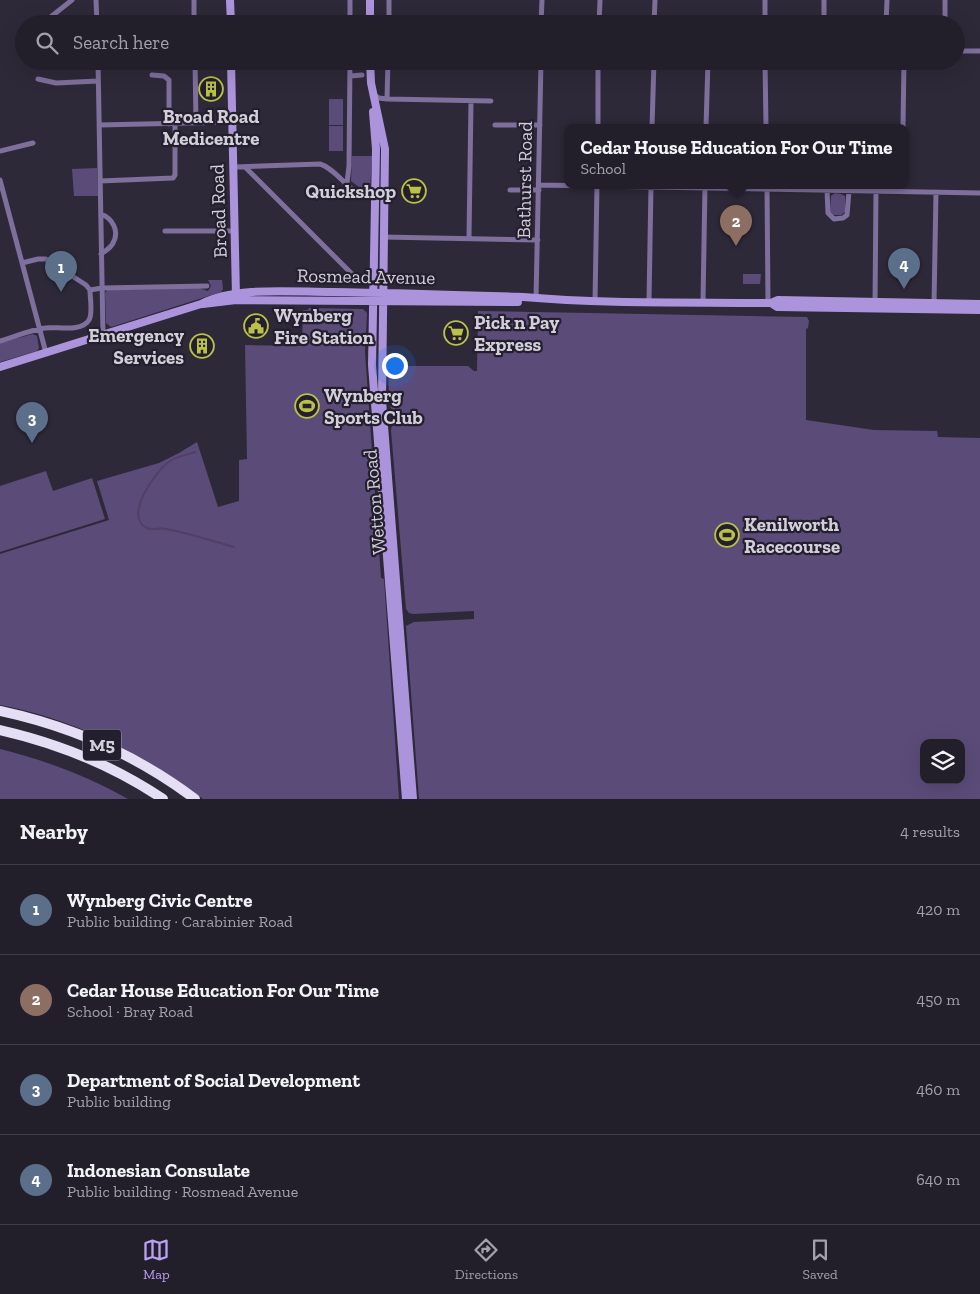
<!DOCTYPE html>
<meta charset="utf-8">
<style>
:root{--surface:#221f2a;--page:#2a2732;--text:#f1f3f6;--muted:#a2a2a8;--line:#3f3d47;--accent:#bca0f2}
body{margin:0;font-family:"Zilla Slab",serif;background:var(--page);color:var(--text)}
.controls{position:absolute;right:15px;bottom:15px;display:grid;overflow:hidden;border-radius:10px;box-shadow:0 5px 20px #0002}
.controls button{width:45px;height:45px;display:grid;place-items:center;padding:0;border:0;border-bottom:1px solid var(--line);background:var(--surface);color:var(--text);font:25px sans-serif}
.you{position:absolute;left:394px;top:365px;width:18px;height:18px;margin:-12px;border:4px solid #fff;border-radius:50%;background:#1a73e8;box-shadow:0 0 0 8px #1a73e833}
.badge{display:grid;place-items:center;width:32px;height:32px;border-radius:50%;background:var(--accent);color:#fff;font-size:16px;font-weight:700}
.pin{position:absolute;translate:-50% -41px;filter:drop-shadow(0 1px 2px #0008)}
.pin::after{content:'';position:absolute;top:26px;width:18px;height:15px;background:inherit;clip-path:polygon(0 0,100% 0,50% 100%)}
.popup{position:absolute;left:564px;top:124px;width:345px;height:65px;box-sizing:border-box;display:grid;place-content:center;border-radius:10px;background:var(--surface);filter:drop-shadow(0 1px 4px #0005);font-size:16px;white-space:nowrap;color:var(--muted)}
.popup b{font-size:19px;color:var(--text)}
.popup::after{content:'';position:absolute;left:50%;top:100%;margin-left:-10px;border:10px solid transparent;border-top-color:var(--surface)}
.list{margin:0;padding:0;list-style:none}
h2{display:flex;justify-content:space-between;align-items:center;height:65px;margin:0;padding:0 20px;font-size:21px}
h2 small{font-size:16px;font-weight:400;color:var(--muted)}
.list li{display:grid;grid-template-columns:32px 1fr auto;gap:15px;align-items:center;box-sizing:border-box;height:90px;padding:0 20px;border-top:1px solid var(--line)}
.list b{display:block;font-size:19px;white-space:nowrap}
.list p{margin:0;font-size:16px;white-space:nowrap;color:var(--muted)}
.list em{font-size:16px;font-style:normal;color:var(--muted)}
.icon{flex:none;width:28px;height:28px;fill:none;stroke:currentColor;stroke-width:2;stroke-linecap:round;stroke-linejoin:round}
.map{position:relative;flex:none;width:980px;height:799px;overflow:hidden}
.search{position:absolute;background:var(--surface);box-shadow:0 5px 20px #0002;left:15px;right:15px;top:15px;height:55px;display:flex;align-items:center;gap:12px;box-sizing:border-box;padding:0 18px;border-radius:28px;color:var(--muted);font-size:19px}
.sheet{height:425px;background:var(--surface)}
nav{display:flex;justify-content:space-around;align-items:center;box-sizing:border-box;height:70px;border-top:1px solid var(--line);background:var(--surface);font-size:14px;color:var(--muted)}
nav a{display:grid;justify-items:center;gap:2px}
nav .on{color:var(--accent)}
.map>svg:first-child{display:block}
.green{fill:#5b4b79;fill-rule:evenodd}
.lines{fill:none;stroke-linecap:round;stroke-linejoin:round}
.stream{stroke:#513f66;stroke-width:2}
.street{stroke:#7e6f9c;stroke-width:5}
.secondary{stroke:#ac94dc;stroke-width:8}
.highway{stroke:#e5dff5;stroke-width:10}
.labels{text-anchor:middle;stroke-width:4.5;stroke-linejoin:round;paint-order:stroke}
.shield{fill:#241f2e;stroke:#9e9aa6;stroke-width:1}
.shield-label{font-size:18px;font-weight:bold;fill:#d2cfd9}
.poi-label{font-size:19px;font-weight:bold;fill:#d2cfd9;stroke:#241f2e;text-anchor:start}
.street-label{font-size:19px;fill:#d2cfd9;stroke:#241f2e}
</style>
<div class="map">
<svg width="980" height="799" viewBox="0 0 980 799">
<rect width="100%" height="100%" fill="#2e2938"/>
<!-- green -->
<path class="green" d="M329,99H343V125H329Z
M329,126H343V151H329Z
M352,156H372L370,191H364L351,181Z
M97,168L98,196H74L72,169Z
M835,193L841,194L845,196V212L841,215H834L830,212L831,196Z
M743,274H761L760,284H743Z
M208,280H222L223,289L221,292L111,327L106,323L105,293L107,290L199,288L208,291L211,286Z
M309,308L363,309L367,313L365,352L381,578L384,579L399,799H203C144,754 74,719 0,705V554L109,520L97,481L159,463L179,453L197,442L218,507L239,501V460L247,459L245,345L302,346L303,310H308Z
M478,311L807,317L809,321L808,328L806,329V420L874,430L937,431L938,437L980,438V799H419L406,626L414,622L474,619V611L413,614L409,613L406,609L391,430L393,419L389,400L388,366H468L474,371H477ZM924,743H961V780H924Z
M33,334L37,336L39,348L37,351L0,362V343Z
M46,471L53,491L92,478L105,519L0,552V486Z
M0,749C44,760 88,776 128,799H0Z"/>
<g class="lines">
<!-- stream -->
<path class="stream" d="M195,452C187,455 178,456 170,461C157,469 122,517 147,528C153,531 160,527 166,529C189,533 212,541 234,547"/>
<!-- street -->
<path class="street" d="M96,0L97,24
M194,0V24
M350,0V24
M765,0V24
M43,23L72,0
M389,24V0
M541,24L542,0
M599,24L600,0
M654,24L655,0
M824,24V0
M886,24L887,0
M945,24V0
M956,51H980
M98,61L103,335
M195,61L196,123
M765,61L766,127
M152,75L164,76L169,80V124
M350,76L362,75
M38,79L56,83L98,81
M373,94L379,98L387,99L491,101
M387,99L388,61
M99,125L232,122
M495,125H540
M598,127V61
M652,127L654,61
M706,127L708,61
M903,127L904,61
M0,151L33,143
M233,167L320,164C337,169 348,192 365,196C371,197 379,196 385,197
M245,167L359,281
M0,180L46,353
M100,181L173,178L175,175V124
M347,183L349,166L350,61
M539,185L980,193
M767,185L768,303
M510,190H539
M827,190L828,213L834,219L843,218L847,215L849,191
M101,214C112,218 120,231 113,243C111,248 105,251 101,254
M165,231H235
M383,237L538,240
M469,238L471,101
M22,263L38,259H46L86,285L90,290L102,288L207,286
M536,299L541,61
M595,302L597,185
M649,302L651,185
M703,302L705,185
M934,304L936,192
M875,305L876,191
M0,341C14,337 30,330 45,328C56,326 81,333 89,320C93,314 90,298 90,290"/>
<!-- secondary -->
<path class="secondary" d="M230,0L231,24
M370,24V0
M231,61L236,297
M370,61L371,83L385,149L382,400L413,799
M373,112L376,149L372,365L406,799
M771,303L777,307L980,310
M203,304L236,300L518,302
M0,367L201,304C235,286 293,292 332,292C396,293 459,295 523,297C605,304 688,302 771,303L778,300L980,304"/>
<!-- highway -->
<path class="highway" d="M0,711C70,726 138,756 195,799
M0,730C57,743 114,766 163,799"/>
</g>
<!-- icons -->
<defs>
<g id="building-ring" transform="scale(1.25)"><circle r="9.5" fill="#241f2e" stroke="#b9c146" stroke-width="1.5"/><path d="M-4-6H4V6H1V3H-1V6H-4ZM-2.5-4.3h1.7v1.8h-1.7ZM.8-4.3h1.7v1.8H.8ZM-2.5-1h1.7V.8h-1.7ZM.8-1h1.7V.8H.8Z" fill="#b9c146"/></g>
<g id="supermarket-ring" transform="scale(1.25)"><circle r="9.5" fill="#241f2e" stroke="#b9c146" stroke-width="1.5"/><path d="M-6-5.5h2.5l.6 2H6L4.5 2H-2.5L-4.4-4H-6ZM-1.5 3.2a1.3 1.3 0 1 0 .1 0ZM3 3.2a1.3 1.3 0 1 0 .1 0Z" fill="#b9c146"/></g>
<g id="civic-ring" transform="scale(1.25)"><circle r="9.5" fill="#241f2e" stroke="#b9c146" stroke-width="1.5"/><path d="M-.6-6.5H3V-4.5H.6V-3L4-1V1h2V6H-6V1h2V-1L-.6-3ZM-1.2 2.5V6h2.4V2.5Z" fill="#b9c146"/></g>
<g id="stadium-ring" transform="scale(1.25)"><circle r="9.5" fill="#241f2e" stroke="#b9c146" stroke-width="1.5"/><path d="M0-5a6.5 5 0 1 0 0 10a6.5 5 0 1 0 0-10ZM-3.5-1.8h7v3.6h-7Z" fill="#b9c146"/></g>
</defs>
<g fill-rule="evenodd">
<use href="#building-ring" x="211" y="89"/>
<use href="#supermarket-ring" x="414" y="191"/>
<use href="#civic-ring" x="256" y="326"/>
<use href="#supermarket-ring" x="456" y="333"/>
<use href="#building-ring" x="202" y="346"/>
<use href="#stadium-ring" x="307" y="406"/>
<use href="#stadium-ring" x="727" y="535"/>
</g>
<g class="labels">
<!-- shield labels -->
<rect class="shield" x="83" y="729.5" width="38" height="31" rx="4"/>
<g class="shield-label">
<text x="102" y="751">M5</text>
</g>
<!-- poi labels -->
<g class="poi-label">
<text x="211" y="123" text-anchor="middle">Broad Road<tspan x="211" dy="22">Medicentre</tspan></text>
<text x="396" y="198" text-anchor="end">Quickshop</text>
<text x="274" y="322">Wynberg<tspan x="274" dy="22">Fire Station</tspan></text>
<text x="474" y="329">Pick n Pay<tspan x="474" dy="22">Express</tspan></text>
<text x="184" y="342" text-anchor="end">Emergency<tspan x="184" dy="22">Services</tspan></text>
<text x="324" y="402">Wynberg<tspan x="324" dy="22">Sports Club</tspan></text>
<text x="744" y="531">Kenilworth<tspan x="744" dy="22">Racecourse</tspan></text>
</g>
<!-- street labels -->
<g class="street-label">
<text transform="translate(524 180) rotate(-89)" y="7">Bathurst Road</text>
<text transform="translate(218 211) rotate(-92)" y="7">Broad Road</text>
<text transform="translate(366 276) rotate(1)" y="7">Rosmead Avenue</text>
<text transform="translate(374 502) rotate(-95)" y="7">Wetton Road</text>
</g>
</g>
</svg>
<div class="controls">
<button><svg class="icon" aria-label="layers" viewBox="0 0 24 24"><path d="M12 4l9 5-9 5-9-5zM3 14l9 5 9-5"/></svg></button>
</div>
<div class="you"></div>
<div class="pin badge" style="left:61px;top:292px;background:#5c6f8a">1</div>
<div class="pin badge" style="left:736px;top:246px;background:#8d6e63">2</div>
<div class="popup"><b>Cedar House Education For Our Time</b>School</div>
<div class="pin badge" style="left:32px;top:443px;background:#5c6f8a">3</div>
<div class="pin badge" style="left:904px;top:289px;background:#5c6f8a">4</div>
<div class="search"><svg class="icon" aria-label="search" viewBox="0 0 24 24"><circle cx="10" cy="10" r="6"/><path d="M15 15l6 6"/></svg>Search here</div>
</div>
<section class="sheet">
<h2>Nearby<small>4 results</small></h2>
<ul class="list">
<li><span class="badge" style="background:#5c6f8a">1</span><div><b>Wynberg Civic Centre</b><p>Public building · Carabinier Road</p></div><em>420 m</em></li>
<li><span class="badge" style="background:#8d6e63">2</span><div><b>Cedar House Education For Our Time</b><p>School · Bray Road</p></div><em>450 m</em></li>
<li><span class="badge" style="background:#5c6f8a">3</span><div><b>Department of Social Development</b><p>Public building</p></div><em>460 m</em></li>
<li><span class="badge" style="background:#5c6f8a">4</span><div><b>Indonesian Consulate</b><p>Public building · Rosmead Avenue</p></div><em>640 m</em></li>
</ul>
</section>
<nav>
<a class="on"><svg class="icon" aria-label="map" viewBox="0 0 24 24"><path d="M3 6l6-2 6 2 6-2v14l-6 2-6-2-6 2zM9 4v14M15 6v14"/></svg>Map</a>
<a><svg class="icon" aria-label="directions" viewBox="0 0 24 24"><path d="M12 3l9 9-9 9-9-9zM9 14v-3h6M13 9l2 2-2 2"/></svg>Directions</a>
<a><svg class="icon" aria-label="saved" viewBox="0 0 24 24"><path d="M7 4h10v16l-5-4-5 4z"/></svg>Saved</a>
</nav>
